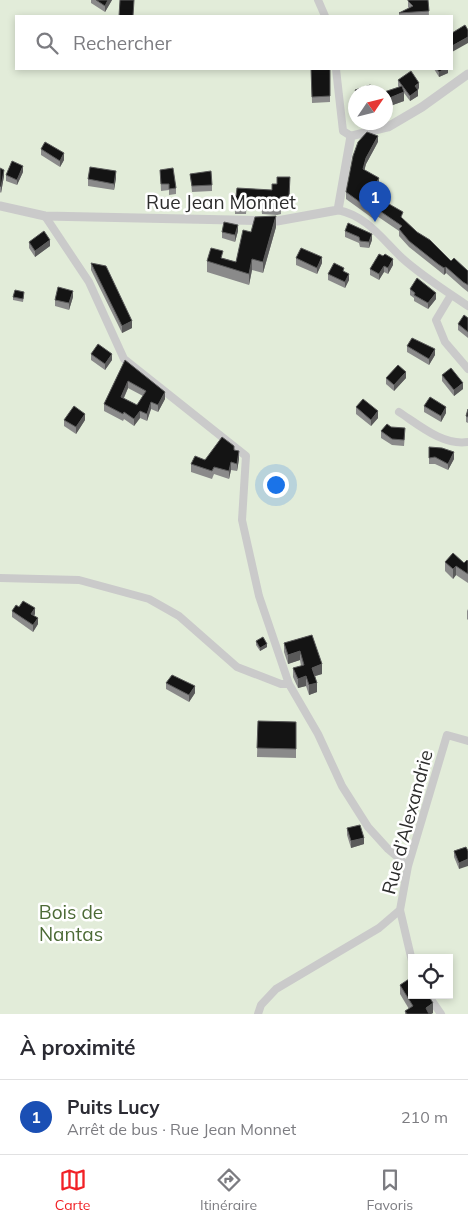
<!DOCTYPE html>
<html lang="fr">
<meta charset="utf-8">
<style>
:root{--surface:#fff;--page:#f2f2f3;--text:#2b2b33;--muted:#7c7c81;--line:#e1e1e2;--accent:#f12126}
body{margin:0;font-family:Mulish,sans-serif;background:var(--page);color:var(--text)}
.controls{position:absolute;right:15px;bottom:15px;display:grid;overflow:hidden;border-radius:0px;box-shadow:0 2px 8px #0003}
.controls button{width:45px;height:45px;display:grid;place-items:center;padding:0;border:0;border-bottom:1px solid var(--line);background:var(--surface);color:var(--text);font:25px sans-serif}
.compass{position:absolute;left:348px;top:85px;width:45px;height:45px;border-radius:50%;background:var(--surface);box-shadow:0 2px 8px #0003;rotate:55deg}
.you{position:absolute;left:275px;top:484px;width:18px;height:18px;margin:-12px;border:4px solid #fff;border-radius:50%;background:#1a73e8;box-shadow:0 0 0 8px #1a73e833}
.badge{display:grid;place-items:center;width:32px;height:32px;border-radius:50%;background:var(--accent);color:#fff;font-size:16px;font-weight:700}
.pin{position:absolute;translate:-50% -41px;filter:drop-shadow(0 1px 2px #0008)}
.pin::after{content:'';position:absolute;top:26px;width:18px;height:15px;background:inherit;clip-path:polygon(0 0,100% 0,50% 100%)}
.list{margin:0;padding:0;list-style:none}
h2{display:flex;justify-content:space-between;align-items:center;height:65px;margin:0;padding:0 20px;font-size:21px}
h2 small{font-size:16px;font-weight:400;color:var(--muted)}
.list li{display:grid;grid-template-columns:32px 1fr auto;gap:15px;align-items:center;box-sizing:border-box;height:75px;padding:0 20px;border-top:1px solid var(--line)}
.list b{display:block;font-size:19px;white-space:nowrap}
.list p{margin:0;font-size:16px;white-space:nowrap;color:var(--muted)}
.list em{font-size:16px;font-style:normal;color:var(--muted)}
.icon{flex:none;width:28px;height:28px;fill:none;stroke:currentColor;stroke-width:2;stroke-linecap:round;stroke-linejoin:round}
.map{position:relative;flex:none;width:468px;height:1014px;overflow:hidden}
.search{position:absolute;background:var(--surface);box-shadow:0 2px 8px #0003;left:15px;right:15px;top:15px;height:55px;display:flex;align-items:center;gap:12px;box-sizing:border-box;padding:0 18px;border-radius:0px;color:var(--muted);font-size:19px}
.sheet{height:140px;background:var(--surface)}
nav{display:flex;justify-content:space-around;align-items:center;box-sizing:border-box;height:70px;border-top:1px solid var(--line);background:var(--surface);font-size:14px;color:var(--muted)}
nav a{display:grid;justify-items:center;gap:2px}
nav .on{color:var(--accent)}
.map>svg:first-child{display:block}
.green{fill:#e2ecd9;fill-rule:evenodd}
.lines{fill:none;stroke-linecap:round;stroke-linejoin:round}
.minor{stroke:#cacaca;stroke-width:8}
.tertiary{stroke:#cacaca;stroke-width:9}
.wall{fill:#8a8a8a;fill-rule:evenodd}
.shaded-wall{fill:#5a5a5a}
.building{fill:#141414;stroke:#5a5a5a;fill-rule:evenodd}
.labels{text-anchor:middle;stroke-width:5;stroke-linejoin:round;paint-order:stroke}
.street-label{font-size:19px;fill:#2d2d2d;stroke:#fff}
.park-label{font-size:19px;fill:#4d6b37;stroke:#fff}
</style>
<div class="map">
<svg width="468" height="1014" viewBox="0 0 468 1014">
<rect width="100%" height="100%" fill="#fff"/>
<!-- green -->
<path class="green" d="M0,0H468V1014H0ZM16,16H452V69H16ZM356,92H386V122H356ZM412,958H449V995H412Z"/>
<g class="lines">
<!-- minor -->
<path class="minor" d="M318,0L325,16
M336,69L343,131L351,136
M338,210C367,216 382,239 402,258C422,276 446,291 468,306
M45,216L89,282L124,359L246,456L242,520L259,596L289,684L318,734L342,786L368,827L388,849L408,866
M451,295L436,320L445,342L468,369
M399,412C419,425 443,446 468,442
M0,578L79,580L149,599L179,616L237,667L281,684H289
M400,910L412,961
M428,995L441,1014
M258,1014L261,1005L276,989L379,928L400,910L408,866L447,735L468,741"/>
<!-- tertiary -->
<path class="tertiary" d="M0,206L45,216L277,221L338,210L351,136L388,127L422,107L468,74"/>
</g>
<!-- wall -->
<path class="wall" d="M91,0H112L105,12L91,3Z
M428,0L429,16H399V13L409,8L408,7V1Z
M311,69H330V102L312,103Z
M434,69H448V73L439,77Z
M398,80L419,88L418,90V96L410,101L404,93V101L390,106V115L386,92L399,87L398,86Z
M378,142L366,164L364,170L379,185L370,201L378,207L403,219L417,232L451,261L468,271V292L463,288L446,273L444,275L438,270L409,247L399,236V231L377,216L375,220L346,199V192Z
M41,149L64,160L60,167L41,155Z
M0,168L4,176L1,193L0,192Z
M160,170L176,188V194L169,195V190L161,191Z
M23,172L17,185L6,181V175Z
M190,174L212,185V191L192,192Z
M116,178L114,190L88,186V179Z
M290,183L289,202L281,203V214L277,215L262,214L261,203H247L246,214H235V209H232V203L236,196L272,190Z
M276,227L263,273L252,270L249,285L207,272V261L223,258L236,262L251,232Z
M238,231L235,242L222,238V232Z
M345,231L372,240L369,248L360,247L359,243L345,237Z
M29,242L50,246L35,257L29,248Z
M383,256L393,265L388,274L384,272L379,280L370,275V269Z
M296,258L322,263L317,274L296,265Z
M91,263L132,328L122,333L91,270Z
M344,272L349,280L345,288L328,280V274Z
M410,289L436,299L428,309L414,301V298L410,295Z
M24,295L23,302L13,300V297Z
M73,297L69,310L55,306V300Z
M468,318V338L458,330V324Z
M407,346L435,355L429,365L407,352Z
M91,354L112,360L105,370L91,360Z
M125,360L165,399L158,412L151,409L147,421L140,418L134,426L124,419L123,421L104,411V404ZM128,388L143,396L137,405L124,398Z
M442,375L463,389L454,396L442,381Z
M386,378H406L394,391L386,384Z
M424,406L446,413L441,422L424,412Z
M356,407L378,418L371,426L356,414Z
M468,409V423L466,422V416Z
M64,420H85L76,434L64,426Z
M391,427L405,434L404,446L392,445L381,438V431Z
M429,447L454,459L448,470L435,464H429Z
M234,450L239,459L237,471L231,470L229,479L214,474L212,479L191,472V464Z
M468,561V583L456,575L453,579L445,571V562L464,563Z
M19,607L35,614L34,616L38,624L33,632L12,617V611Z
M468,609V620L467,619V611Z
M312,635L322,674L315,676L317,692L309,695L306,686L298,688L293,677V668L301,666L300,660L288,664L284,652V643Z
M256,641L267,647L260,651L256,645Z
M166,683L195,693L189,702L166,689Z
M258,721L296,722V758L257,757Z
M347,828L364,844L351,848L347,835Z
M466,847L459,869L454,857V851Z
M400,985L433,1013L431,1014H405V1011L409,1009L400,994Z"/>
<!-- shaded-wall -->
<path class="shaded-wall" d="M108,0H112L105,12V6Z
M468,37V43L452,52V46Z
M445,69H448V73L439,77V72Z
M419,83V88L415,92V86Z
M418,90V96L410,101V96Z
M404,92V101L390,106V115L386,116V107L387,99Z
M378,136V142L366,164L363,176V169L366,158Z
M64,153V160L60,167V161Z
M23,166V172L17,185V180Z
M4,170V176L1,193V187Z
M116,171V178L114,190V184Z
M379,178V185L367,206V199Z
M377,209V216L375,220V213Z
M276,216V227L263,273V262Z
M238,225V231L235,242V235Z
M372,234V240L369,248V242Z
M50,240V246L35,257V251Z
M322,257V263L317,274V268Z
M252,259V270L249,285V274Z
M393,259V265L388,274V268Z
M384,266V272L379,280V274Z
M446,267V273L444,275V268Z
M349,274V280L345,288V282Z
M73,291V297L69,310V303Z
M436,293V299L428,309V303Z
M132,321V328L122,333V326Z
M435,349V355L429,365V359Z
M112,354V360L105,370V364Z
M406,372V378L394,391V385Z
M128,381V388L121,404V397Z
M463,383V389L454,396V390Z
M165,392V399L158,412V405Z
M151,402V409L147,421V414Z
M446,407V413L441,422V416Z
M140,411V418L134,426V419Z
M378,411V418L371,426V420Z
M85,414V420L76,434V427Z
M239,451V459L237,471V464Z
M454,452V459L448,470V464Z
M231,462V470L229,479V471Z
M456,566V575L453,579V569Z
M35,608V614L31,620V614Z
M38,618V624L33,632V625Z
M267,644V647L260,651V648Z
M300,651V660L288,664V655Z
M322,664V674L312,677V668Z
M306,676V686L298,688V679Z
M317,683V692L309,695V685Z
M195,686V693L189,702V695Z
M364,838V844L351,848V841Z
M468,859V866L459,869V863Z
M433,1003V1013L431,1014H426V1008Z"/>
<!-- building -->
<path class="building" d="M96,0H108L105,6Z
M120,0H134L133,16H119Z
M408,0H428L429,11L399,13L413,6L408,1Z
M465,25L468,30V37L452,46V33Z
M311,69H330V96L312,97Z
M437,69H445L439,72Z
M411,71L419,83L415,86L418,90L410,96L398,80Z
M370,85L381,90L382,92H356L355,90Z
M402,86L404,92L387,99L390,106L386,107V92H384Z
M367,132L378,136L366,158L363,169L379,178L367,199L378,207L382,200L403,212L401,217L417,232L430,240L451,261L454,258L468,271V285L463,282L446,267L444,268L438,264L409,241L399,229L402,226L377,209L375,213L346,192L353,156L358,142Z
M45,142L64,153L60,161L41,149Z
M12,161L23,166L17,180L6,175Z
M90,167L116,171L114,184L88,179Z
M0,168L4,170L1,187L0,186Z
M173,168L176,188L169,189V184H161L160,170Z
M211,171L212,185L192,186L190,174Z
M277,177H290L289,196L280,197L281,208L277,209H262L261,197L247,198L246,208H235L236,203H232L233,195L236,196L237,188L272,190V184H277Z
M276,216L263,262L252,259L249,274L207,261L211,248L223,251L221,258L236,262L243,230L251,232L255,217Z
M224,222L238,225L235,235L222,232Z
M348,223L372,234L369,242L360,241L359,237L345,231Z
M44,231L50,240L35,251L29,242Z
M301,248L322,257L317,268L296,258Z
M379,254L383,256L385,254L393,259L388,268L384,266L379,274L370,269Z
M91,263L106,266L132,321L122,326Z
M334,263L344,268L343,271L349,274L345,282L328,274Z
M417,278L436,293L428,303L414,295L415,293L410,289Z
M58,287L73,291L69,303L55,300Z
M15,290L24,292L23,299L13,297Z
M464,315L468,318V332L458,324Z
M412,338L435,349L429,359L407,346Z
M98,344L112,354L105,364L91,354Z
M125,360L165,392L158,405L151,402L147,414L140,411L134,419L124,412L123,414L104,404ZM128,381L146,391L137,405L121,397Z
M398,365L406,372L394,385L386,378Z
M451,368L463,383L454,390L442,375Z
M430,397L446,407L441,416L424,406Z
M363,399L378,411L371,420L356,407Z
M74,406L85,414L76,427L64,420Z
M468,409V417L466,416Z
M387,424L391,427L405,428L404,440L392,439L381,431Z
M222,437L234,446V450L239,451L237,464L231,462L229,471L214,467L212,471L191,464L195,456L205,460Z
M429,447L442,448L454,452L448,464L435,457L429,458Z
M453,553L464,563L467,560L468,561V574L456,566L453,569L445,562Z
M23,601L35,608L31,614L38,618L33,625L12,611L16,605L19,607Z
M312,635L322,664L312,668L317,683L309,685L306,676L298,679L293,668L304,665L300,651L288,655L284,643Z
M263,637L267,644L260,648L256,641Z
M172,675L195,686L189,695L166,683Z
M258,721L296,722V749L257,748Z
M360,825L364,838L351,841L347,828Z
M466,847L468,851V859L459,863L454,851Z
M412,977V995H428L433,1003L426,1008L429,1014H407L405,1011L413,1006L400,985Z"/>
<g class="labels">
<!-- street labels -->
<g class="street-label">
<text x="221" y="209">Rue Jean Monnet</text>
<text transform="translate(407 822) rotate(-75)" y="7">Rue d’Alexandrie</text>
</g>
<!-- park labels -->
<g class="park-label">
<text x="71" y="919">Bois de<tspan x="71" dy="22">Nantas</tspan></text>
</g>
</g>
</svg>
<div class="controls">
<button><svg class="icon" aria-label="locate" viewBox="0 0 24 24"><circle cx="12" cy="12" r="6"/><path d="M12 2v4M12 18v4M2 12h4M18 12h4"/></svg></button>
</div>
<svg class="compass" viewBox="-18 -18 36 36"><path d="M0-13l5 13h-10z" fill="#e53935"/><path d="M0 13l5-13h-10z" fill="#7c7c81"/></svg>
<div class="you"></div>
<div class="pin badge" style="left:375px;top:222px;background:#1a4fb4">1</div>
<div class="search"><svg class="icon" aria-label="search" viewBox="0 0 24 24"><circle cx="10" cy="10" r="6"/><path d="M15 15l6 6"/></svg>Rechercher</div>
</div>
<section class="sheet">
<h2>À proximité<small></small></h2>
<ul class="list">
<li><span class="badge" style="background:#1a4fb4">1</span><div><b>Puits Lucy</b><p>Arrêt de bus · Rue Jean Monnet</p></div><em>210 m</em></li>
</ul>
</section>
<nav>
<a class="on"><svg class="icon" aria-label="map" viewBox="0 0 24 24"><path d="M3 6l6-2 6 2 6-2v14l-6 2-6-2-6 2zM9 4v14M15 6v14"/></svg>Carte</a>
<a><svg class="icon" aria-label="directions" viewBox="0 0 24 24"><path d="M12 3l9 9-9 9-9-9zM9 14v-3h6M13 9l2 2-2 2"/></svg>Itinéraire</a>
<a><svg class="icon" aria-label="saved" viewBox="0 0 24 24"><path d="M7 4h10v16l-5-4-5 4z"/></svg>Favoris</a>
</nav>
